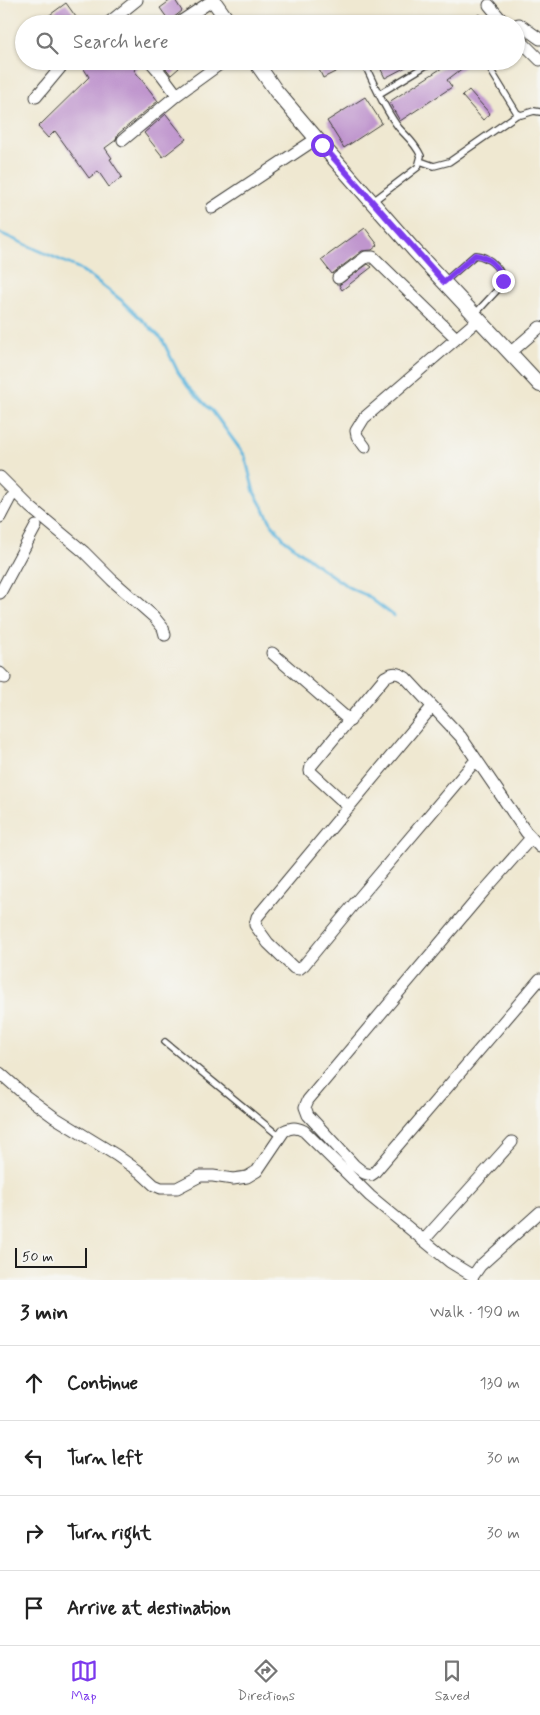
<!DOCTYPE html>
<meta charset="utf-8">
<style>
:root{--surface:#fff;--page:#f6f6f6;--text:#222;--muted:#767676;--line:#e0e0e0;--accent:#7c3aed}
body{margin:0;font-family:Mynerve,sans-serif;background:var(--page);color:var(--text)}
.scale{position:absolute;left:15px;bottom:12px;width:72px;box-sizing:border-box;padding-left:5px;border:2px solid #1c1c1c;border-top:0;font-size:14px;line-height:18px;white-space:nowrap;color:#1c1c1c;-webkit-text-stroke:4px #f6f6f2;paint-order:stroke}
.stop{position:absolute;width:15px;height:15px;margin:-11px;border:4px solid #7c3aed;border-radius:50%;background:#fff}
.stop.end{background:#7c3aed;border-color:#fff;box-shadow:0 1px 5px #0008}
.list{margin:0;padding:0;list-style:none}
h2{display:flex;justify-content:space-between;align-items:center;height:65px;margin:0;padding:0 20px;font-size:21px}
h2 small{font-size:16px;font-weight:400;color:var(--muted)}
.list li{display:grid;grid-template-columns:32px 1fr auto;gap:15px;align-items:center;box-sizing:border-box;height:75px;padding:0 20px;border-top:1px solid var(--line)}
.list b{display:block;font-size:19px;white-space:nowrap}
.list em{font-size:16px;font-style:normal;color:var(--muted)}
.icon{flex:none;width:28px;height:28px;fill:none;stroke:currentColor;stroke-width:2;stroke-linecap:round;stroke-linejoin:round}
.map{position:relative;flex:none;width:540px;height:1280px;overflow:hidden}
.search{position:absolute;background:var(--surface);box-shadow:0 1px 4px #0004;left:15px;right:15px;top:15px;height:55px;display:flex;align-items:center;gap:12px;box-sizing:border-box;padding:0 18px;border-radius:28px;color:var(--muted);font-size:19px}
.sheet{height:365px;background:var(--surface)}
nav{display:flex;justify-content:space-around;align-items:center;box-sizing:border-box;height:70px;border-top:1px solid var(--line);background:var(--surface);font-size:14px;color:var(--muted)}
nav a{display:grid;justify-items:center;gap:2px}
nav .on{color:var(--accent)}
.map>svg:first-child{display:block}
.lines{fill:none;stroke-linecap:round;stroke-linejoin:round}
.stream{stroke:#62b7de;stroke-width:3}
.building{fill:#c096ce}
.service-casing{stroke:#3c3b37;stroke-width:8}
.minor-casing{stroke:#3c3b37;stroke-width:13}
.tertiary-casing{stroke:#3c3b37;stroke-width:16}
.service{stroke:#fff;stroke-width:5.5}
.minor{stroke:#fff;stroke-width:11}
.tertiary{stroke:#fff;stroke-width:14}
.route{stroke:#7c3aed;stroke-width:6}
</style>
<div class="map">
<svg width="540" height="1280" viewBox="0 0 540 1280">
<rect width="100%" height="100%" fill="#f6f6f2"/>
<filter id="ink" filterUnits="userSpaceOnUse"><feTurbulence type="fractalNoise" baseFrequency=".02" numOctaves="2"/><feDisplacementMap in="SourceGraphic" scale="10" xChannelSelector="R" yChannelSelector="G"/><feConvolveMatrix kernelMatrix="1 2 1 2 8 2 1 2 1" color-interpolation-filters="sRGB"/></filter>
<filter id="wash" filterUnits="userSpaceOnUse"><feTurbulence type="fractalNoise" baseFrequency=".0096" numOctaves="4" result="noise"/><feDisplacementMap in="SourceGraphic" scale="20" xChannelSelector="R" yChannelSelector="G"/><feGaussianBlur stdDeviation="1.12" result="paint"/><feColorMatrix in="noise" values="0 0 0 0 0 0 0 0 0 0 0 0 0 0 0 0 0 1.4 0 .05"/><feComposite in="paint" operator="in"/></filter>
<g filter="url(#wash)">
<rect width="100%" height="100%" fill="#efe8d1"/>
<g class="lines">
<!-- stream -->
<path class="stream" d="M0,233L78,268L93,278L121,300L162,339L178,372L188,387L213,412L245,456L254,492L272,524L284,539L321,568L350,588L366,595L394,616"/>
</g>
<g id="blocks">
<!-- building -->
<path class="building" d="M171,0H175L182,11L173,18L170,22L160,8Z
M66,3L76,17L67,24H52L47,17Z
M479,14L486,24H466Z
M79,61H143V64L134,70L158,101L118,134L116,140L105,148L112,158L110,159L122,177L109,187L98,171L89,178L55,131L48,138L38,127L89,77Z
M170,61H174L179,68L171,75L164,66Z
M315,61H332L337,71L323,78Z
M377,61H404L406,67L385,78Z
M442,61H472L447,80L452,87L400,121L389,102L445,66Z
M469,90L490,114L483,120L462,96Z
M365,97L382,123L344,148L327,121Z
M166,114L186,139L163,157L144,133Z
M365,228L378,245L372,250L362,251L332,274L321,260Z
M368,264L372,267L342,290L339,285Z"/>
</g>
</g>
<g filter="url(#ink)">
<use href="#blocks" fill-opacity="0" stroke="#3c3b37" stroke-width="1"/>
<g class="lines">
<!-- service casing -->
<g class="service-casing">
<path id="service" d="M363,61C374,83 384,109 399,128C408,138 415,143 421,156L418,167L372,202
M490,69L517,113L521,115L534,111L540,112
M379,94L430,63
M420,161L434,166L449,162L518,114
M444,282L475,255C489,256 507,272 501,286L475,314
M165,1042L279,1136"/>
</g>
<!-- minor casing -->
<g class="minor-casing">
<path id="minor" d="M489,5L505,24
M107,24L137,0
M177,24L213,0
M516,25L519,24L540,39
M516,36L540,60
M150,61L162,75L177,95
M36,97L66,61
M123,140L177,95L224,61
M212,208L316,139
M338,278L366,257H373L456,338
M510,353L540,327
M365,447L357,436L356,431L364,418L479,319
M0,477L30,507L84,552L112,580L154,617L163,628L165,635
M0,517L10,498
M0,593L36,526
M272,653L350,721
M0,673L5,678
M432,707L257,917L255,925L268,943L294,968L299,969L304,965L354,904L476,760
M349,807L312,773L310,771L311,766L385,677C394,672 398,672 406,678L461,737L526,832L540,847
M531,838L484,891L308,1100L305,1107L308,1115L354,1165L364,1173L371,1175L374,1173L540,979
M0,1073L27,1097L54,1117L116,1155L140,1172L154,1185L161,1188H177L200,1176H213L233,1179L247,1177L257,1171L284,1131C292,1127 296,1127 304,1131L370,1196L450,1262L473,1276L480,1266L540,1212
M423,1241L512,1142"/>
</g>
<!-- tertiary casing -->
<g class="tertiary-casing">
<path id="tertiary" d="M213,0L230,24
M255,61L276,91L322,145L414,250L540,385"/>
</g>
<!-- service -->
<use href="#service" class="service"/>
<!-- minor -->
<use href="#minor" class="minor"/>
<!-- tertiary -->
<use href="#tertiary" class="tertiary"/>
</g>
</g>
<g class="lines" filter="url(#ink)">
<!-- route -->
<path class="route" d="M322,145L444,282L475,255C488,256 501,268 503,281"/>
</g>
</svg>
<div class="scale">50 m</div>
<div class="stop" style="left:322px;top:145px"></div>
<div class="stop end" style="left:503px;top:281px"></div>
<div class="search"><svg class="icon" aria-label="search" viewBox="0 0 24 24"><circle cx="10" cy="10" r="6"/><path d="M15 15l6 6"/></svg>Search here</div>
</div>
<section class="sheet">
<h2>3 min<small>Walk · 190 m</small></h2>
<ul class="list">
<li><svg class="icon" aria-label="ahead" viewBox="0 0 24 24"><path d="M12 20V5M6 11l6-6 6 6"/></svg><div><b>Continue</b></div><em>130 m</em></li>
<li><svg class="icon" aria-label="left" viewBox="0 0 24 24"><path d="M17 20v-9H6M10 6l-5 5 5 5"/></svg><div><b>Turn left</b></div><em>30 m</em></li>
<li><svg class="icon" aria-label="right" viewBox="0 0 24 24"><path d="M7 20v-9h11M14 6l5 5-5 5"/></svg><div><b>Turn right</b></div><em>30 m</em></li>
<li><svg class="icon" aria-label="arrive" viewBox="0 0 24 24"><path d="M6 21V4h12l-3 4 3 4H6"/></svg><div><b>Arrive at destination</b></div></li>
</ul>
</section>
<nav>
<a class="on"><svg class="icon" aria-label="map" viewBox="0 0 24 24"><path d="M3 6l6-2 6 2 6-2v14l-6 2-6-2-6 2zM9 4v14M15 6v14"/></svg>Map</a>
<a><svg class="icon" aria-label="directions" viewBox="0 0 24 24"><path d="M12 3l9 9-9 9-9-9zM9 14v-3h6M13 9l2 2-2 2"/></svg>Directions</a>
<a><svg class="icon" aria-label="saved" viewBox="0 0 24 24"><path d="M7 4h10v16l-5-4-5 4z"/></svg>Saved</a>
</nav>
